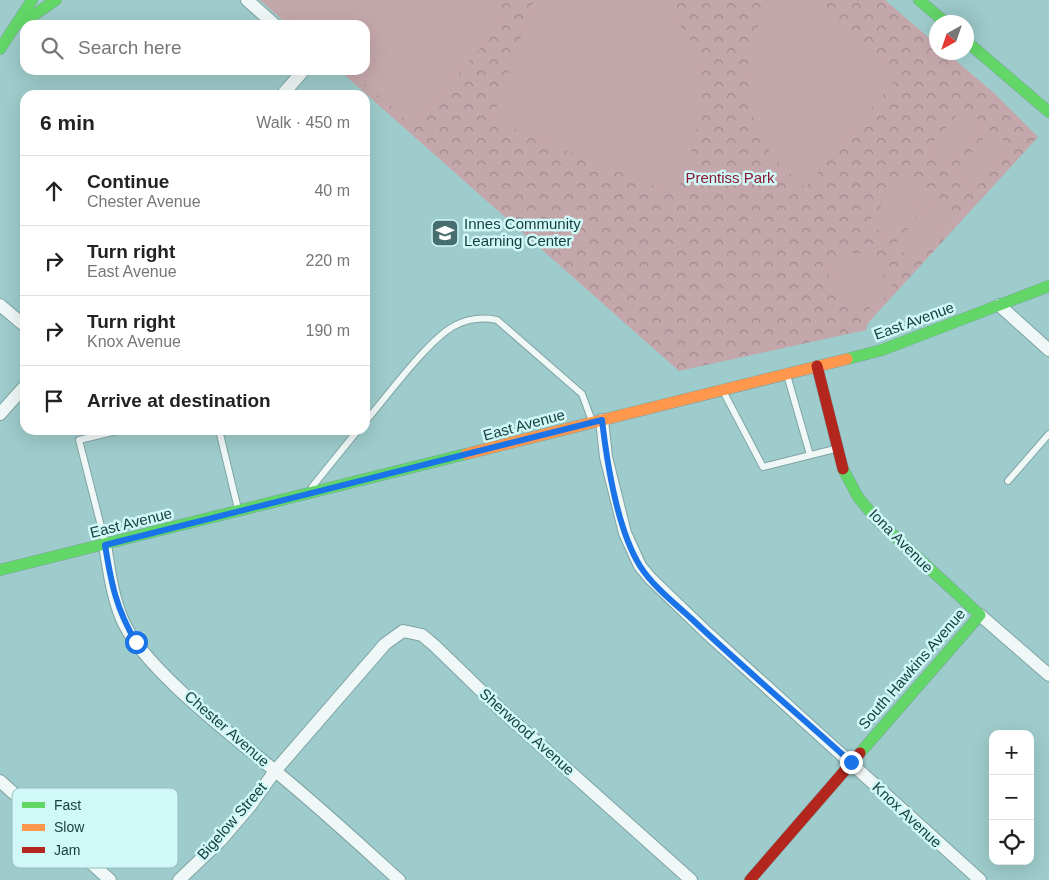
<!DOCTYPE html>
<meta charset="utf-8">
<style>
:root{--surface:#fff;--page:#f6f6f6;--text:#222;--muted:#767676;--line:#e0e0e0}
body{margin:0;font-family:Arial,sans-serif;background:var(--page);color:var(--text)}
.controls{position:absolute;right:15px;bottom:15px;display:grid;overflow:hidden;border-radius:10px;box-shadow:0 5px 20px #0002}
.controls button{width:45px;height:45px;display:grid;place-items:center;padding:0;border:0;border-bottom:1px solid var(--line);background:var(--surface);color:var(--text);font:25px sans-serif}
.compass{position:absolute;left:929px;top:15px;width:45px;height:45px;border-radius:50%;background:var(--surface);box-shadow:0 5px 20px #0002;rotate:220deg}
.stop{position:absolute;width:15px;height:15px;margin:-11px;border:4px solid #1a73e8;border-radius:50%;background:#fff}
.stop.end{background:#1a73e8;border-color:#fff;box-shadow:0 1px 5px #0008}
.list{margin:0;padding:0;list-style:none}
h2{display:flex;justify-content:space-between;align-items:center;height:65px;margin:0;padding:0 20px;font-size:21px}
h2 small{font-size:16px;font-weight:400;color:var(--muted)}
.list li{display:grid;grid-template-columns:32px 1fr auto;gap:15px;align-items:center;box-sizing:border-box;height:70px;padding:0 20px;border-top:1px solid var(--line)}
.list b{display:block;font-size:19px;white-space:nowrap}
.list p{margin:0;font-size:16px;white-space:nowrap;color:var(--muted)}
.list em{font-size:16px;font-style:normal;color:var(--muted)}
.icon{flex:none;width:28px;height:28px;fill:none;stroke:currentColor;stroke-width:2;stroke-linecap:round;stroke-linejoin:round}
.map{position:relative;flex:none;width:1049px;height:880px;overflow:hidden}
.search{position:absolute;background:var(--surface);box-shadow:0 5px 20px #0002;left:20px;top:20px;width:350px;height:55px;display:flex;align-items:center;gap:12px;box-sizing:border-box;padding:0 18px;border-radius:15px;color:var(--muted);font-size:19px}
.panel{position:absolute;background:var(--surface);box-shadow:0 5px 20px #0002;left:20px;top:90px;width:350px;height:345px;border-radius:15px}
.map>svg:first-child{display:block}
.park{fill:url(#park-crowns)}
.pitch{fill:#c4a7ab}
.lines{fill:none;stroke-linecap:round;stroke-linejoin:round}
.lane-casing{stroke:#7fa4a4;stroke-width:8}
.street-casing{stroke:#7fa4a4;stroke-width:14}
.fast-casing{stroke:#7fa4a4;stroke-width:12}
.slow-casing{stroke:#7fa4a4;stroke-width:12}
.jam-casing{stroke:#7fa4a4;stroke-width:12}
.lane{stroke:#f0f7f7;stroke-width:6}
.street{stroke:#f0f7f7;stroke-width:12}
.fast{stroke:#63d668;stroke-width:11}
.slow{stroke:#ff974d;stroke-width:11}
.jam{stroke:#b3261e;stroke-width:11}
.route{stroke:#1a73e8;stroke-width:6}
.labels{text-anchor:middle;stroke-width:5;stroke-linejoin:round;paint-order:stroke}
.park-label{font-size:15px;fill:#891830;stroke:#cff8f7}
.poi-label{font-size:15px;fill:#173c3c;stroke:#cff8f7;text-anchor:start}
.street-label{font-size:15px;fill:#173c3c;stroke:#cff8f7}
.key{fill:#cff8f7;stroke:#98c0bf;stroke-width:1}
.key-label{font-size:14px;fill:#173c3c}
</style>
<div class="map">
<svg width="1049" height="880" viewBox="0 0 1049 880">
<defs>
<pattern id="park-crowns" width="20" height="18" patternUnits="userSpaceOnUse" patternTransform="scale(1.25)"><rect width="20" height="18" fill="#c4a7ab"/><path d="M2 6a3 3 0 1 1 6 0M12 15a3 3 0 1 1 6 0" fill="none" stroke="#9e898c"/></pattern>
</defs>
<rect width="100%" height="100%" fill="#9ecbcb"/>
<!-- park -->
<path class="park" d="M260,0H885L936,44V52L947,53L994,93L1038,137L868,323L866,330L679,371L339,70H365V25H288Z"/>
<!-- pitch -->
<path class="pitch" d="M269,0H479L504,21L413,126L349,70H365V25H297Z
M534,0H661L689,37L704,80L695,140L676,195L492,120Z
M772,0H815L900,74L805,188L772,156L754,121L747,71L751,41Z
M964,107L983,124L947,166L927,149Z
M991,130L1011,147L974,190L954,173Z
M903,179L924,196L888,239L868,222Z
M930,202L950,218L914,261L894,245Z
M845,246L857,256L866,246L890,267L881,276L894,287L873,311L861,300L852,311L828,290L836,280L824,270Z"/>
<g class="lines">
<!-- lane casing -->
<g class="lane-casing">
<path id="lane" d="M787,375L810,455
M723,391L763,467L835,449
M365,422C386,398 429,338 456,325C470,318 482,317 497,320L582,394L592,421
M219,430L238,509
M1008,481L1049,434
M312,487L358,430
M105,542L79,440L121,430"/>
</g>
<!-- street casing -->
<g class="street-casing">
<path id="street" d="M247,0L275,25
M282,95L304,70
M0,305L25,326
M999,305L1049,350
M0,414L25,386
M602,420L606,457L625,533L640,566L650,578L706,632L980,880
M105,545C109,569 112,595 122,619C141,666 233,736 274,770C317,805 358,843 399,880
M980,615L1049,675
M0,781L110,880
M179,880L220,841L250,806L275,771L385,644L403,631L422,635L435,646L502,711L691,880"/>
</g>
<!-- fast casing -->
<g class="fast-casing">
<path id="fast" d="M919,0L945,22
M22,23L56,0
M966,41L1049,112
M0,49L32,0
M847,359L882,350L1049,286
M843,469L858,497L877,520L980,615L860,753
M0,570L466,454"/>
</g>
<!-- slow casing -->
<g class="slow-casing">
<path id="slow" d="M466,454L847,359"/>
</g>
<!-- jam casing -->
<g class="jam-casing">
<path id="jam" d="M817,366L843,469
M750,880L860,753"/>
</g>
<!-- lane -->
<use href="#lane" class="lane"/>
<!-- street -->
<use href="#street" class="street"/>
<!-- fast -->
<use href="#fast" class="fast"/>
<!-- slow -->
<use href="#slow" class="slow"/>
<!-- jam -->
<use href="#jam" class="jam"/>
</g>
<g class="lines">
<!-- route -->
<path class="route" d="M136,642C116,609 111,582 105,545L602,420C607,463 617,529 640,566C654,588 677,605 696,623C746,670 799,715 851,762"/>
</g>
<!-- icons -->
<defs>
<g id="school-square" transform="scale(1.4375)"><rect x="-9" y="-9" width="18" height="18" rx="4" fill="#466e6e" stroke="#cff8f7"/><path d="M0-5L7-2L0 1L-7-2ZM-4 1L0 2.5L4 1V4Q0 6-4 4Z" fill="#fff"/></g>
</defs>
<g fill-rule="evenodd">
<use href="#school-square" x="445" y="233"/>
</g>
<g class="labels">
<!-- park labels -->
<g class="park-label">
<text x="730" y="183">Prentiss Park</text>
</g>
<!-- poi labels -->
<g class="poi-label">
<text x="464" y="229">Innes Community<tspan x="464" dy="17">Learning Center</tspan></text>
</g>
<!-- street labels -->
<g class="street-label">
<text transform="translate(914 321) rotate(-20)" y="5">East Avenue</text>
<text transform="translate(524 425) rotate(-15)" y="5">East Avenue</text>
<text transform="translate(131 523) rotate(-14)" y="5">East Avenue</text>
<text transform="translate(901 541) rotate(45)" y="5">Iona Avenue</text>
<text transform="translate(912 669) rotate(-49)" y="5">South Hawkins Avenue</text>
<text transform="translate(227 729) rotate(41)" y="5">Chester Avenue</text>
<text transform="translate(527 732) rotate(42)" y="5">Sherwood Avenue</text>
<text transform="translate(907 815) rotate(43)" y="5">Knox Avenue</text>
<text transform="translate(232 821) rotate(-49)" y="5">Bigelow Street</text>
</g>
</g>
<!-- legend -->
<rect x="12" y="788" width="166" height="80" rx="8" class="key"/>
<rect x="22" y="802" width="23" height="6" fill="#63d668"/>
<rect x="22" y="824" width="23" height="7" fill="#ff974d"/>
<rect x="22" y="847" width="23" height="6" fill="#b3261e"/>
<g class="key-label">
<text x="54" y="810">Fast</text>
<text x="54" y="832">Slow</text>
<text x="54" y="855">Jam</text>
</g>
</svg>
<div class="controls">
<button>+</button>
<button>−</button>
<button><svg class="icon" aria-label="locate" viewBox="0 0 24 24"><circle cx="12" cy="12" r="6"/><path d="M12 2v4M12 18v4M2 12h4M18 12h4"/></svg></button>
</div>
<svg class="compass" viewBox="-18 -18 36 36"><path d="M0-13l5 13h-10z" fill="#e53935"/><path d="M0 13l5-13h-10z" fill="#767676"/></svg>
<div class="stop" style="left:136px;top:642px"></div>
<div class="stop end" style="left:851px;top:762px"></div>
<div class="search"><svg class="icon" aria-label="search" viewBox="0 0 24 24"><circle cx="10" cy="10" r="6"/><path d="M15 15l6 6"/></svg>Search here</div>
<section class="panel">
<h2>6 min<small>Walk · 450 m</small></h2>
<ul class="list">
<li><svg class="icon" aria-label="ahead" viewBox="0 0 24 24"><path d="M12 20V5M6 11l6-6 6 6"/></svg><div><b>Continue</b><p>Chester Avenue</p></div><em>40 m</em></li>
<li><svg class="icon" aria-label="right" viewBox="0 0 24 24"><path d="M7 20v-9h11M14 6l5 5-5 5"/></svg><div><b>Turn right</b><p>East Avenue</p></div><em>220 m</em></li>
<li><svg class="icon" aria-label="right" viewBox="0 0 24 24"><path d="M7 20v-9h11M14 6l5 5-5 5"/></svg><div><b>Turn right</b><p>Knox Avenue</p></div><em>190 m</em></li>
<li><svg class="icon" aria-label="arrive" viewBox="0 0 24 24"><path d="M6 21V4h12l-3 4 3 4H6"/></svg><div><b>Arrive at destination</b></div></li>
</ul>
</section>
</div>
